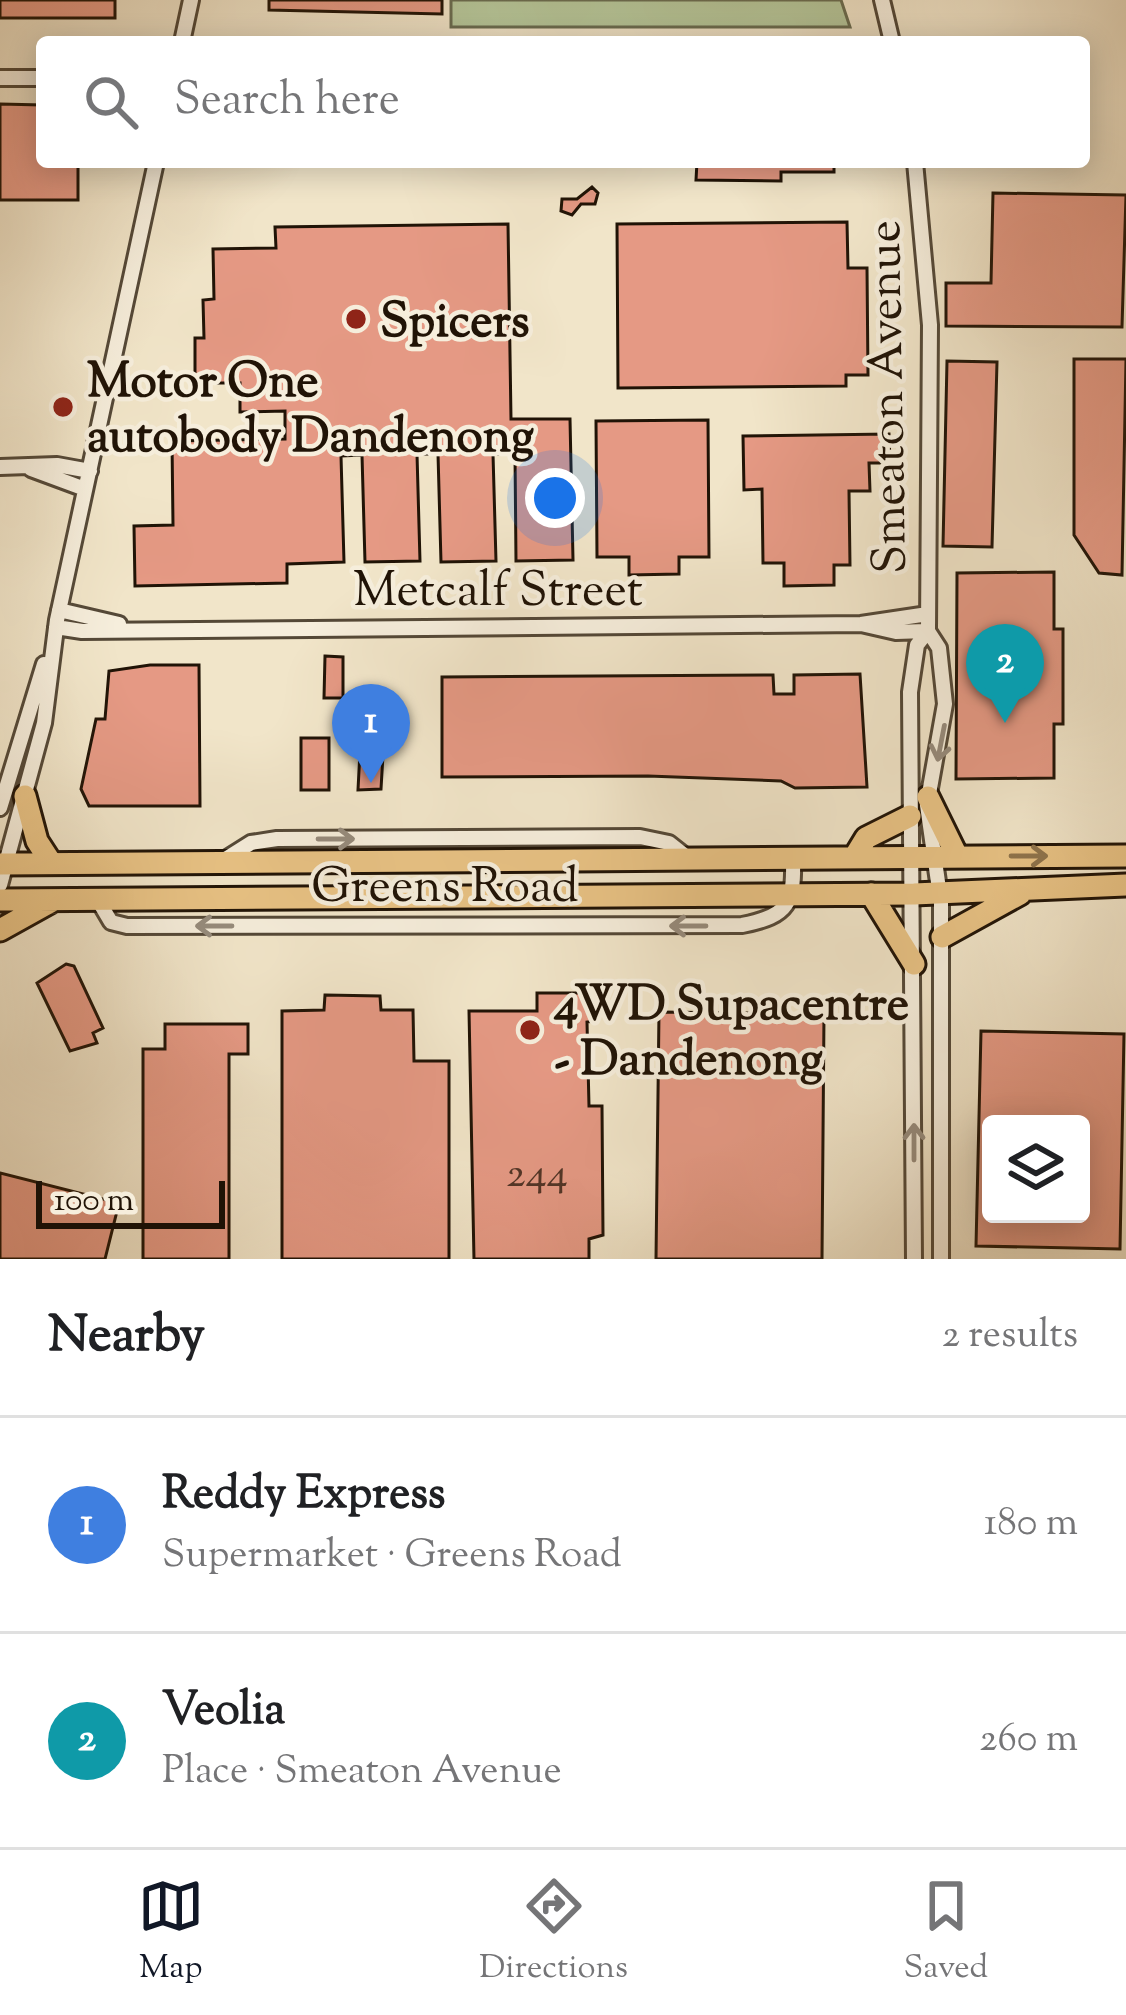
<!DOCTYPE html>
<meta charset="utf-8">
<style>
:root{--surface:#fff;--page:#f2f2f2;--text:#202124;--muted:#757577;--line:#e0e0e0;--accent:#111827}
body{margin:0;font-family:"Sorts Mill Goudy",serif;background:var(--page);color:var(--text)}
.controls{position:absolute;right:36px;bottom:36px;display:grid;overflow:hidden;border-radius:12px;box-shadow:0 6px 30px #0003}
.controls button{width:108px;height:108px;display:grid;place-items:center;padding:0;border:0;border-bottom:3px solid var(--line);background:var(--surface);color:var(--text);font:60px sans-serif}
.scale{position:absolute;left:36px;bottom:30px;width:189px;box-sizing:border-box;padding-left:12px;border:6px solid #201306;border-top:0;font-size:33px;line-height:42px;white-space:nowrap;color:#201306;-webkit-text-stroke:9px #f6eedc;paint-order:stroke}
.you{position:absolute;left:555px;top:498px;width:42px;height:42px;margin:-30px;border:9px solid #fff;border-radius:50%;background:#1a73e8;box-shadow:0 0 0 18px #1a73e833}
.badge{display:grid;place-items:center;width:78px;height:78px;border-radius:50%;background:var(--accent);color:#fff;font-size:39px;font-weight:700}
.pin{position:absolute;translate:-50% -99px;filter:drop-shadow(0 3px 6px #0008)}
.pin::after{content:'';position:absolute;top:63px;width:42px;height:36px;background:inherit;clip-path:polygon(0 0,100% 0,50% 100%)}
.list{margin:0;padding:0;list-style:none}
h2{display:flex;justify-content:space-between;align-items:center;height:156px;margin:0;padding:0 48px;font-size:51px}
h2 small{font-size:39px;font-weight:400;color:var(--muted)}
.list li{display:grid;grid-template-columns:78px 1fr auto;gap:36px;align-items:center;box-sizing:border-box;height:216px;padding:0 48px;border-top:3px solid var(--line)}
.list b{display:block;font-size:45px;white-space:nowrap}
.list p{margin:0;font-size:39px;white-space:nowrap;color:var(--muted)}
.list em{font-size:39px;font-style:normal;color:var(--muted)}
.icon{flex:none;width:66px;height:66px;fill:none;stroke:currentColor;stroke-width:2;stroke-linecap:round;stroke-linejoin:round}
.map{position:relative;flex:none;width:1126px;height:1259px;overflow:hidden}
.search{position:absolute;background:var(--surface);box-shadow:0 6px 30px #0003;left:36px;right:36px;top:36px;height:132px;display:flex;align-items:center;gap:30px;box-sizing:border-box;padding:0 42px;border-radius:12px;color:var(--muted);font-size:45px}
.sheet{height:588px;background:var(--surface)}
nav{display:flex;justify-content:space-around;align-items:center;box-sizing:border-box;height:168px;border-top:3px solid var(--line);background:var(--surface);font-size:33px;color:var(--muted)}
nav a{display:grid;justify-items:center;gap:6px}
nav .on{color:var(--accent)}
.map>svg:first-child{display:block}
.green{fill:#b5c69a;stroke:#6a6c50;stroke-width:3}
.building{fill:#e59984;stroke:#201306;stroke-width:3;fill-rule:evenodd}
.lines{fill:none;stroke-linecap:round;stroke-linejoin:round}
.street-casing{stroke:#544837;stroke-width:20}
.primary-casing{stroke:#201306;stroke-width:27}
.street{stroke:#f6eedc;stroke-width:14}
.primary{stroke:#e8c284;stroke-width:21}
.oneway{stroke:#968b7c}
.oneway2{stroke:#8e734b}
.poi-dot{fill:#8f2418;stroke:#f6eedc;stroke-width:4.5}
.labels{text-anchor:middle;stroke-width:9;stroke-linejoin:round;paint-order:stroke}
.number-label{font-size:42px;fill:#513426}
.poi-label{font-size:48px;font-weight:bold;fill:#201306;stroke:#f6eedc;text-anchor:start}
.street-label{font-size:48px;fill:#201306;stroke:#f6eedc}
</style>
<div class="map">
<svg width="1126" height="1259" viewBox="0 0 1126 1259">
<rect width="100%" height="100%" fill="#f1e5c9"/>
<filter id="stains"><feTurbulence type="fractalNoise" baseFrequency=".00167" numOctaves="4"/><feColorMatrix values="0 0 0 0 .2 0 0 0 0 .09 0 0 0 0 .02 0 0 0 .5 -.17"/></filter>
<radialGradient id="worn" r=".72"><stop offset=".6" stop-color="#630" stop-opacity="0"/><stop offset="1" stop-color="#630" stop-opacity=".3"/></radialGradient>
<!-- green -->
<path class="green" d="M451,0H841L850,27H451Z"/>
<!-- building -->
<path class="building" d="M0,0H115V18H0Z
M269,0H442V14L269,10Z
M0,104L42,105V162H78V200H0Z
M697,162H834V172H781V181L696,180Z
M592,187L598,193L595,204H581L572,215L561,211L562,199H577Z
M993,193L1126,195L1122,327L946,326V283H991Z
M847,222L848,268H867L868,375H846V386L618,388L617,224Z
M508,224L511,419H570L573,560L516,561L515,454H493L496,561L441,562L438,454H417L420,561L365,562L362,455L341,456L344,562L287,564V583L135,586L134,526L173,525L172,441L285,439V411L240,412V383H195V338H204L203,300L214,299L213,249L276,248L275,227Z
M1074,359H1126L1122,575L1099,573L1074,535Z
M947,361L997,362L992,547L943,546Z
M708,420L709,557H679V574L629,575V557H597L596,421Z
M889,434L890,463H869L870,491H849L850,565H834V585L784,586V563H763L762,489L744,490L743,436Z
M1054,572V629H1063V724H1054V778L956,779L957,573Z
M325,656L343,657V698H324Z
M150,665H199L200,806H89L81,789L96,719H105L109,671Z
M860,674L867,787L795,788L781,781L648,776L442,777V677L773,675L774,694H794V675Z
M362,713H381L385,721L381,789L358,790Z
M301,738H329V790H301Z
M66,964L74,966L103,1028L93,1033L97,1043L70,1051L37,983Z
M537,993H595V1021L587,1022L589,1106H602L603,1235L589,1239V1259H474L469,1011H537Z
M325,995L380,996L381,1010H413L414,1061H449V1259H282V1011L324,1010Z
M659,1012L824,1014L822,1259H656Z
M165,1024H248V1054H229V1259H143V1049H165Z
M981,1031L1124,1034L1120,1249L976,1246ZM991,1124H1081V1214H991Z
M0,1173L119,1203L105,1259H0Z"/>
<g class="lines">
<!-- street casing -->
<g class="street-casing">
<path id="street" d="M882,0L892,42
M182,42L191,0
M0,78H42
M915,162L930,325L928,631L939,648L945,704L927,805L941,903V1259
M0,467L57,465L90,471
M31,469L85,489
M59,610L119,624
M861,624L896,632L926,631
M56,627L82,631L861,624L928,614
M0,808L44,664
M224,860L251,843L277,839L640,837L669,843L688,858
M0,885L44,723L57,620L156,162
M98,900L111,922L127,926L742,925C790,916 794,902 793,858
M914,1259L910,692L917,645L928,631"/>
</g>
<!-- primary casing -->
<g class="primary-casing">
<path id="primary" d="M25,796L37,841L50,861
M928,797L957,856
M855,856L866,838L910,816
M0,864L1126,856
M871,894L914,964
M0,900L914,894L1126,885
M0,930L54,900
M942,937L1020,894"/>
</g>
<!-- street -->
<use href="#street" class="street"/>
<!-- primary -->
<use href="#primary" class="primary"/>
</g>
<!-- one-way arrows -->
<defs><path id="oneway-shaft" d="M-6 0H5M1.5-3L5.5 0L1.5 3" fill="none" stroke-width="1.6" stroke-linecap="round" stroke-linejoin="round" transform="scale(3)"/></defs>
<g class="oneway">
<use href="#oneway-shaft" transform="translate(941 743) rotate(101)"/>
<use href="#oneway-shaft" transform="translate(336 839)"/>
<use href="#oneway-shaft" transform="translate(214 926) rotate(180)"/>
<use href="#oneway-shaft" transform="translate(688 926) rotate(180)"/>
<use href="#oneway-shaft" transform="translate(914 1142) rotate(-90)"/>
</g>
<use class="oneway2" href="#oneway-shaft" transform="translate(1029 856)"/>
<!-- markers -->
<g class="poi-dot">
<circle cx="356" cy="319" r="12"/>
<circle cx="63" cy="407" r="12"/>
<circle cx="530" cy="1030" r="12"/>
</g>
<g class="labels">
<!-- number labels -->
<g class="number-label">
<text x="537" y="1186">244</text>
</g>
<!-- poi labels -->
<g class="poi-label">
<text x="380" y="336">Spicers</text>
<text x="87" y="396">Motor One<tspan x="87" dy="55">autobody Dandenong</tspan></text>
<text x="554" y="1019">4WD Supacentre<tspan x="554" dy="55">- Dandenong</tspan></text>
</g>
<!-- street labels -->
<g class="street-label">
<text transform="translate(885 397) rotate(-91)" y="17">Smeaton Avenue</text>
<text x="498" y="605">Metcalf Street</text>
<text x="445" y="901">Greens Road</text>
</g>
</g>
<rect width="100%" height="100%" filter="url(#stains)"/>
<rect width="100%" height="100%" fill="url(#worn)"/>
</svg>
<div class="controls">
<button><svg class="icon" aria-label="layers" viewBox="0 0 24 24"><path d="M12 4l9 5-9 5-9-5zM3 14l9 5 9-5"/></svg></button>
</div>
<div class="scale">100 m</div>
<div class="you"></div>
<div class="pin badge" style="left:371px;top:783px;background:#3f7fe0">1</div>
<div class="pin badge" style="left:1005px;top:723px;background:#0f9aa8">2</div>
<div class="search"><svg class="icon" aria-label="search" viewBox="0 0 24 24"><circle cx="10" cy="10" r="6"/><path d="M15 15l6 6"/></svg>Search here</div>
</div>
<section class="sheet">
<h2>Nearby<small>2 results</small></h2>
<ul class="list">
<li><span class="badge" style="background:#3f7fe0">1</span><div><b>Reddy Express</b><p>Supermarket · Greens Road</p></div><em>180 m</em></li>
<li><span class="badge" style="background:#0f9aa8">2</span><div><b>Veolia</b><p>Place · Smeaton Avenue</p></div><em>260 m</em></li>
</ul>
</section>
<nav>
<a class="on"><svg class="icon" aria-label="map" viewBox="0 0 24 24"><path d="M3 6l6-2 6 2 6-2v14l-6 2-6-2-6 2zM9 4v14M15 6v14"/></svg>Map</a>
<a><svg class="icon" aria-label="directions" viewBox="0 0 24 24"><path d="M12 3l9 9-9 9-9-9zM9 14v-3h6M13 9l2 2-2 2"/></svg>Directions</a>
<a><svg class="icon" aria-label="saved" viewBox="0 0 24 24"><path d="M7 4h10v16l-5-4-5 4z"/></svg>Saved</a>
</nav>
